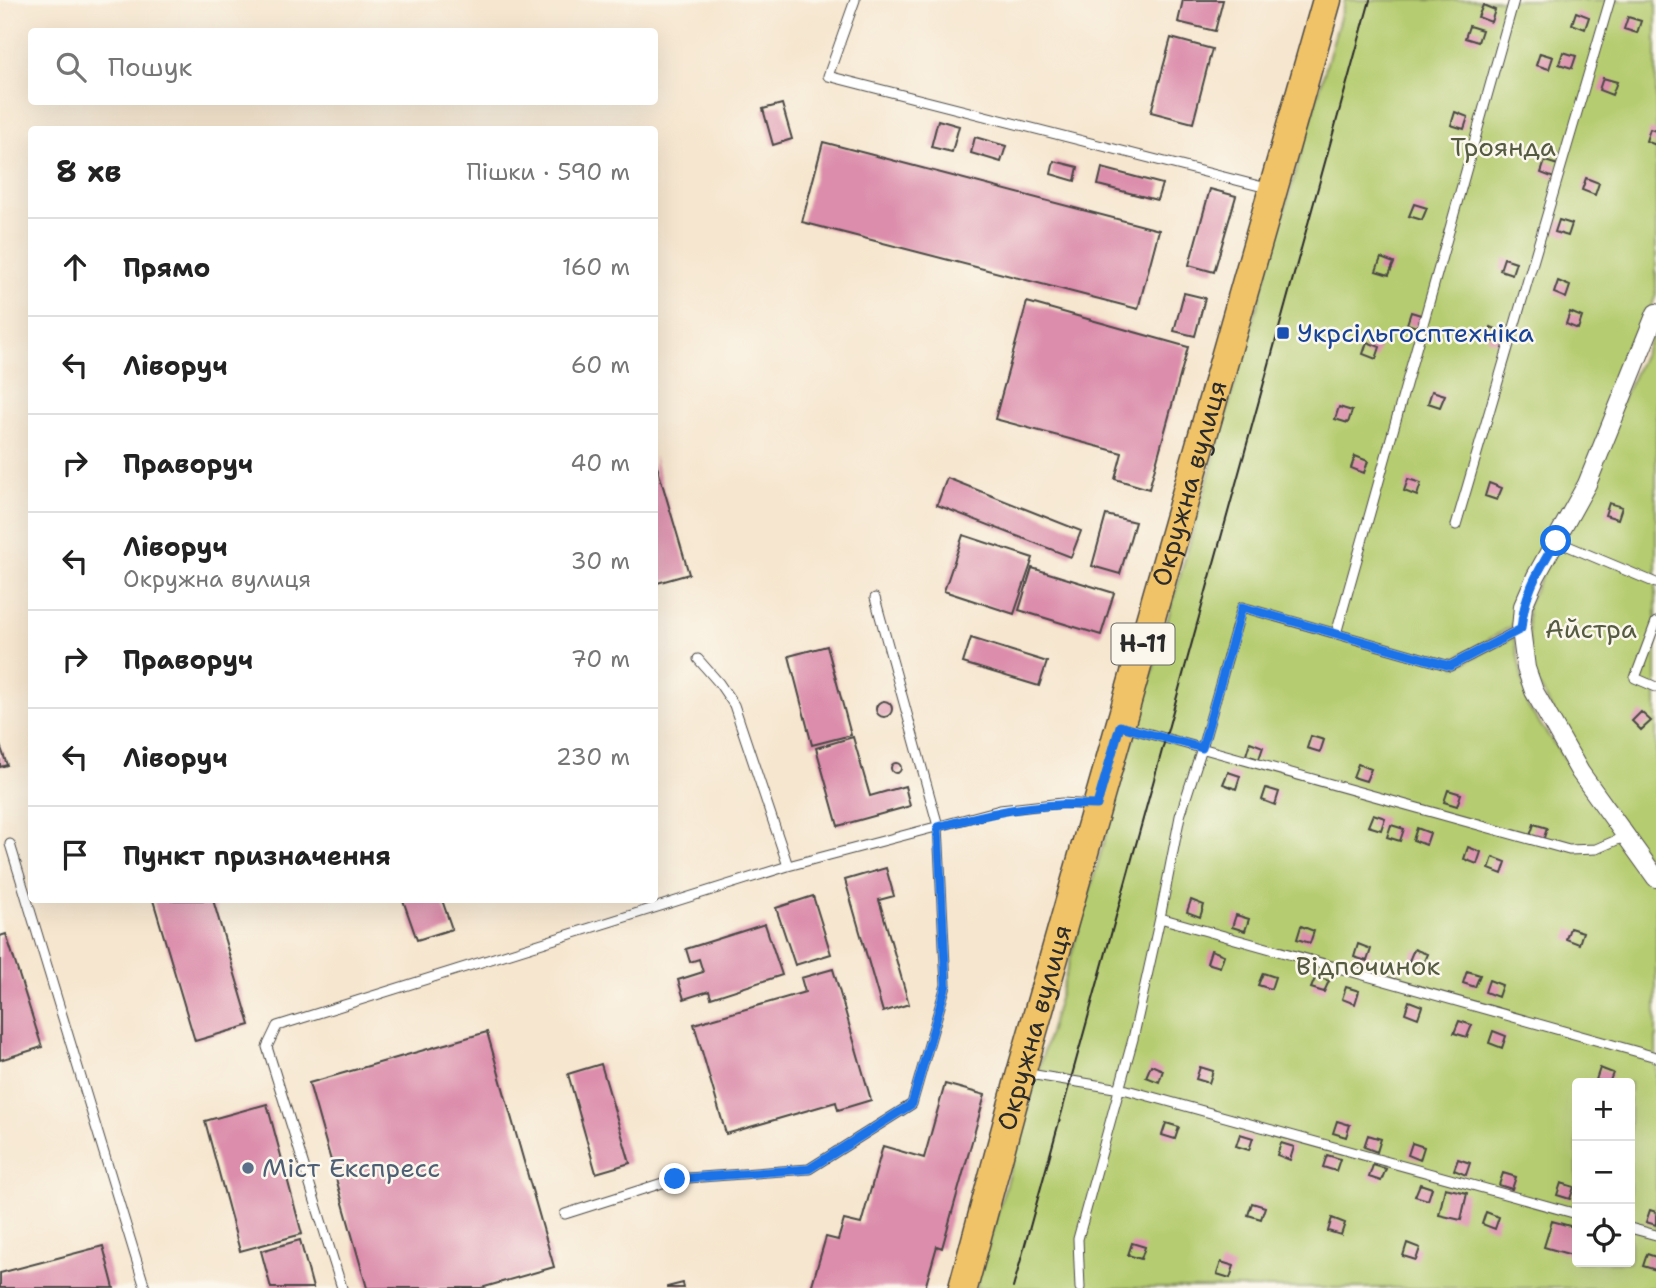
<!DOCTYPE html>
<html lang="uk">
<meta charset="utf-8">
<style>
:root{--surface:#fff;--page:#f6f6f6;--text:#222;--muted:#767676;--line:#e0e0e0}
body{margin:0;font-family:"Shantell Sans",sans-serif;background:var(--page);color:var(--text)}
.controls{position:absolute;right:21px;bottom:21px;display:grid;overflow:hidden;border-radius:7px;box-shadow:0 7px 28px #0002}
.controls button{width:63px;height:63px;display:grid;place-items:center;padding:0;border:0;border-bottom:2px solid var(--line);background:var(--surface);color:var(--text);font:35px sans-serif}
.stop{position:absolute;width:21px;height:21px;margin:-16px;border:5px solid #1a73e8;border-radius:50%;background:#fff}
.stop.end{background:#1a73e8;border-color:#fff;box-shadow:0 2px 7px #0008}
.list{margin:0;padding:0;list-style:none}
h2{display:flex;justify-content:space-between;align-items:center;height:91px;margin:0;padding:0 28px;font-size:30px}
h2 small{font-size:23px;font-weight:400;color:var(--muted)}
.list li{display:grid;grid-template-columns:46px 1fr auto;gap:21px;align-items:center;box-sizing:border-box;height:98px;padding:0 28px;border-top:2px solid var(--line)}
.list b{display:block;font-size:26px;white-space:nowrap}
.list p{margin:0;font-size:23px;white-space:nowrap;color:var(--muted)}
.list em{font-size:23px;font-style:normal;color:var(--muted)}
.icon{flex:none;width:38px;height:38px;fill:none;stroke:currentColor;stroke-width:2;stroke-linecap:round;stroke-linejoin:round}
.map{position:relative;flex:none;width:1656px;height:1288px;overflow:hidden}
.search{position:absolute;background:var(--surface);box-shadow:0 7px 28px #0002;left:28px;top:28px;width:630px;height:77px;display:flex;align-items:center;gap:18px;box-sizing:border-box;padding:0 24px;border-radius:7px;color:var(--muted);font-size:26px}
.panel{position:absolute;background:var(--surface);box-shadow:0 7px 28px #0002;left:28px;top:126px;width:630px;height:777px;border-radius:7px}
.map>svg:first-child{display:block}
.green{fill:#b5cc70;stroke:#707c4e;stroke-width:2;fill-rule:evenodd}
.building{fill:#dc8dab}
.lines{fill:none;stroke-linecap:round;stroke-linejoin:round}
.lane-casing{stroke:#494744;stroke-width:11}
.street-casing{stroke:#494744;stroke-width:20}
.primary-casing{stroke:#494744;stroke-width:31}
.lane{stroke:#fff;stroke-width:9}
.street{stroke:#fff;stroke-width:18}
.primary{stroke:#f1c369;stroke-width:28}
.tram{stroke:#2b2b2b;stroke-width:2}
.route{stroke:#1a73e8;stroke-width:9}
.transit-dot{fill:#1a4fb4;stroke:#fbf7ec;stroke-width:2.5}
.service-dot{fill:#5c6f8a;stroke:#fbf7ec;stroke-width:2.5}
.labels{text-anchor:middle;stroke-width:5;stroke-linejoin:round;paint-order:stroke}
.shield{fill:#fbf7ec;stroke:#696865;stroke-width:2}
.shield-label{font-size:24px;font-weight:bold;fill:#2b2b2b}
.park-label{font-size:26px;fill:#545b40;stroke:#fbf7ec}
.transit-label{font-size:26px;fill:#164399;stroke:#fbf7ec;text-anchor:start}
.street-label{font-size:26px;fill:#2b2b2b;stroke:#fbf7ec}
.service-label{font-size:26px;fill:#4e5e75;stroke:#fbf7ec;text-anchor:start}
</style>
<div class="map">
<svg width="1656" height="1288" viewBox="0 0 1656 1288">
<rect width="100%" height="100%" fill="#fbf7ec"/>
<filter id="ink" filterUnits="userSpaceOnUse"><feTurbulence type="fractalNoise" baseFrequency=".0143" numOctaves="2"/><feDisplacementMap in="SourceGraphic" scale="14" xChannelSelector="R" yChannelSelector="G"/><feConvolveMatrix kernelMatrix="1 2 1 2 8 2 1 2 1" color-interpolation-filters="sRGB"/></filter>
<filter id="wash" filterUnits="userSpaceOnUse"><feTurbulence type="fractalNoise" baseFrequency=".00686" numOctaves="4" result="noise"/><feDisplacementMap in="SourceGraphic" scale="28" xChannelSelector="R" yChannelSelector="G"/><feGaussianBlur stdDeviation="1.57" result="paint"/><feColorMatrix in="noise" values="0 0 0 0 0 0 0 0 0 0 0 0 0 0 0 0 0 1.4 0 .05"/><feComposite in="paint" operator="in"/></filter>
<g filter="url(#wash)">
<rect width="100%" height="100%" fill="#f6e6cf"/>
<!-- green -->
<path class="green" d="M1345,0H1656V295L1584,482L1518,605L1511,627L1451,660L1456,667L1514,637L1528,707L1656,887V1288H976ZM1577,1083H1630V1262H1577Z
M1656,327V869L1587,777L1531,670L1527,607Z"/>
<g id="blocks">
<!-- building -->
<path class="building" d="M1183,0H1223L1215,31L1178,22Z
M1483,5L1495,10L1491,22L1478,17Z
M1576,12L1589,17L1585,29L1572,24Z
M1628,17L1641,21L1637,33L1624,29Z
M1469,26L1482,30L1478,42L1465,38Z
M1171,38L1212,49L1193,123L1151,112Z
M1563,52L1576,56L1572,68L1559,64Z
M1540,53L1553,57L1549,69L1536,65Z
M1603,78L1617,82L1612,95L1599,90Z
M782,104L792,139L773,145L763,109Z
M1455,112L1468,117L1464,129L1451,125Z
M938,120L959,126L952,152L931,147Z
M1650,129L1656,131V145L1646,141Z
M975,137L1006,146L1001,162L971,153Z
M823,142L1159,230L1138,309L802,222Z
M1054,161L1078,167L1075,181L1051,174Z
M1545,161L1558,165L1554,178L1541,173Z
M1102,168L1162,184L1157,200L1098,185Z
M1586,178L1599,183L1595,195L1582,190Z
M1210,189L1236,196L1214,272L1189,265Z
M1414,204L1427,208L1422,220L1409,216Z
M1559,220L1572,224L1568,236L1555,232Z
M1381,258L1394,263L1389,275L1376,271Z
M1504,258L1516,262L1512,274L1500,270Z
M1558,281L1570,286L1566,298L1554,293Z
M1184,293L1205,298L1195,336L1174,331Z
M1027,302L1188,347L1149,489L1115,479L1122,453L995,419Z
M1411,312L1424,316L1420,328L1407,324Z
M1570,312L1582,317L1578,329L1566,324Z
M1491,327L1503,332L1499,343L1487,339Z
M1367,342L1380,347L1376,359L1363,354Z
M1432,391L1445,395L1440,407L1428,403Z
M1339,407L1352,411L1348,423L1335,419Z
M654,456L689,574L654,584Z
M1355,456L1368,461L1364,473L1351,468Z
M947,478L1081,531L1071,557L937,505Z
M1408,479L1421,483L1417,496L1404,491Z
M1489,483L1502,488L1497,500L1485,496Z
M1609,503L1622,507L1618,519L1605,515Z
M1106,515L1135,522L1120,574L1092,566Z
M963,535L1033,558L1014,614L944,591Z
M1032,568L1114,593L1101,635L1019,610Z
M971,638L1047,662L1039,686L963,663Z
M827,646L851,735L812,745L789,656Z
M876 709a8 8 0 1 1 16 0a8 8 0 1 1-16 0Z
M1641,712L1651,721L1641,730L1632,721Z
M1311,736L1324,740L1320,752L1307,748Z
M853,737L870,796L905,786L910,806L838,826L816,748Z
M1250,742L1263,747L1259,759L1246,755Z
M0,745L7,765L0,767Z
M891 768a5 5 0 1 1 10 0a5 5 0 1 1-10 0Z
M1358,764L1371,769L1366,781L1353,777Z
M1228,772L1240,776L1236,789L1223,784Z
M1266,788L1279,792L1275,805L1262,800Z
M1448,790L1461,794L1457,806L1444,802Z
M1373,814L1385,818L1381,830L1368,826Z
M1534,824L1547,828L1543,841L1530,836Z
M1391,825L1404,829L1400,841L1387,837Z
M1417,828L1430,833L1426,845L1413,840Z
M1468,847L1481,852L1477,864L1464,859Z
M1493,857L1506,862L1502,874L1489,869Z
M886,868L894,896L879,900L909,1004L883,1012L845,880Z
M813,896L831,954L795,965L776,908Z
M153,900H213L250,1025L195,1041Z
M403,900H442L452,929L417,940Z
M1191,900L1204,905L1200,917L1187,912Z
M1236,915L1249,919L1245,931L1232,927Z
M765,924L782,975L711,998L709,991L684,999L678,980L703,972L699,959L690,962L686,949Z
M1301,926L1314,931L1310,943L1297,939Z
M1570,928L1583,932L1579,944L1566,939Z
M6,934L42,1047L0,1060V936Z
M1358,944L1371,949L1367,961L1354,957Z
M1414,949L1427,954L1422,966L1409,961Z
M1211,950L1224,955L1220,967L1207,963Z
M833,969L871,1100L838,1110L836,1102L726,1134L694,1024L805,992L801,978Z
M1467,971L1480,975L1475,987L1463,983Z
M1263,973L1275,977L1271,989L1258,985Z
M1316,976L1329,981L1324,992L1311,988Z
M1489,980L1502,985L1498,997L1485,992Z
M1346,987L1359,991L1355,1004L1342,999Z
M1409,1001L1422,1006L1418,1018L1405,1013Z
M1459,1021L1472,1025L1467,1037L1454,1033Z
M1493,1031L1506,1036L1502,1048L1489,1043Z
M487,1032L554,1267L481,1288H367L309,1083Z
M601,1064L630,1163L596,1173L568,1074Z
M1151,1065L1163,1070L1159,1082L1146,1077Z
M1200,1067L1213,1071L1209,1083L1196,1079Z
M1600,1068L1613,1073L1609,1083L1596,1080Z
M945,1084L985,1095L942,1248L937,1246L925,1288H811L826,1237L838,1240L844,1220L861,1224L883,1146L924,1158Z
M267,1104L302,1234L240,1251L205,1121Z
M1337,1121L1350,1125L1346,1137L1333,1133Z
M1166,1123L1179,1127L1175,1139L1162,1135Z
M1240,1134L1253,1138L1249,1150L1236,1146Z
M1368,1135L1381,1139L1377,1152L1364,1147Z
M1281,1143L1294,1147L1290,1160L1277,1155Z
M1412,1143L1424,1147L1420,1160L1408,1155Z
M1327,1155L1340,1159L1336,1171L1323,1167Z
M1458,1159L1470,1163L1466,1175L1454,1170Z
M1373,1165L1386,1169L1381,1181L1369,1177Z
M1503,1173L1516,1177L1512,1189L1499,1185Z
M1561,1183L1574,1187L1570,1199L1557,1195Z
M1420,1184L1432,1188L1428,1200L1415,1196Z
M1445,1188L1467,1193L1461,1220L1439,1215Z
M1252,1203L1265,1207L1261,1219L1248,1215Z
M1650,1210L1656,1212V1225L1646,1222Z
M1486,1212L1499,1217L1495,1229L1482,1224Z
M1332,1218L1345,1223L1341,1235L1328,1231Z
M1552,1221L1577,1228L1572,1255L1544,1247Z
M300,1240L313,1288H271L261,1251Z
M1132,1243L1145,1247L1141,1259L1128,1255Z
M1407,1243L1420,1248L1416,1260L1403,1256Z
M103,1246L114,1288H0V1273Z
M1647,1254L1656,1257V1270L1643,1266Z
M1221,1262L1234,1266L1230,1278L1217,1274Z
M683,1283L684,1288H667V1287Z"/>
</g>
</g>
<g filter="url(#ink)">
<use href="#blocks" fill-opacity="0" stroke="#494744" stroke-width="2"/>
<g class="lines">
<!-- lane casing -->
<g class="lane-casing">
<path id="lane" d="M855,0L828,76L1271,189
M1456,525L1610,0
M1556,541L1656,583
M1656,622L1635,678L1656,687
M1336,634L1514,0
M698,659L719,683L734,705L788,866L1000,810L1062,803L1093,805
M1125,727L1569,850L1596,849L1626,836
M10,844L145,1288
M1160,918L1656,1057
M1023,1073L1127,1090L1577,1214
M565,1214L675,1179L809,1169L912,1104L946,985L938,826L875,598
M1630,1228L1656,1235
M342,1288L267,1047L277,1026L788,866
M1080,1288L1078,1239L1133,1039L1160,918L1180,816L1202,748L1242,607L1450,666L1521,629"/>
</g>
<!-- street casing -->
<g class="street-casing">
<path id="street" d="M1656,313L1587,484L1536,576L1523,606L1521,629L1526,668L1534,691L1580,772L1656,878"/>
</g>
<!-- primary casing -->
<g class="primary-casing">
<g id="primary">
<path id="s1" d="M963,1288L1021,1073L1327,0"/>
</g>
</g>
<!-- lane -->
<use href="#lane" class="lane"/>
<!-- street -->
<use href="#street" class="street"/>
<!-- primary -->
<use href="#primary" class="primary"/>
<!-- tram -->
<path class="tram" d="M1013,1288L1370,0"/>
</g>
</g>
<g class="lines" filter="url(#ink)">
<!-- route -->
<path class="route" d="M675,1179L809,1169L912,1104L946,985L938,827C993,812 1039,802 1097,805L1120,726L1202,748L1242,607L1450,666L1521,629C1524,593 1538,572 1556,541"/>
</g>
<!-- markers -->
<rect class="transit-dot" x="1276" y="326" width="14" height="14" rx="3.5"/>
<circle class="service-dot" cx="248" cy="1168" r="7"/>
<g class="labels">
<!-- shield labels -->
<rect class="shield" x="1111.5" y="623.5" width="63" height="41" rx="5"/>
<g class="shield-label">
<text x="1143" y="652">Н-11</text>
</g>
<!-- park labels -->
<g class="park-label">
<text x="1503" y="156">Троянда</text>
<text x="1591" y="638">Айстра</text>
<text x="1368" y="975">Відпочинок</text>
</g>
<!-- transit labels -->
<g class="transit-label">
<text x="1297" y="342">Укрсільгосптехніка</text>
</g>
<!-- street labels -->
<g class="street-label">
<text dy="9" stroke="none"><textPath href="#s1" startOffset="836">Окружна вулиця</textPath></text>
<text dy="9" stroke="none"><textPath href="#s1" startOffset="270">Окружна вулиця</textPath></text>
</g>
<!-- service labels -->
<g class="service-label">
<text x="262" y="1177">Міст Експресс</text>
</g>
</g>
</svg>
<div class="controls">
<button>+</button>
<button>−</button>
<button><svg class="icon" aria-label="locate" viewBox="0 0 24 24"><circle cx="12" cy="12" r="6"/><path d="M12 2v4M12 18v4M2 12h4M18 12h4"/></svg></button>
</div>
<div class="stop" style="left:1556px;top:541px"></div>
<div class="stop end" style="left:675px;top:1179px"></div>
<div class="search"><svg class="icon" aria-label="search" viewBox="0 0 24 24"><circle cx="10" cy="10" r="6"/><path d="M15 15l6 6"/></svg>Пошук</div>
<section class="panel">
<h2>8 хв<small>Пішки · 590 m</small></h2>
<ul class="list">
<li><svg class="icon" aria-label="ahead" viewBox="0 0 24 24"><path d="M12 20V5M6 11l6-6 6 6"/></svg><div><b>Прямо</b></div><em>160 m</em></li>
<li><svg class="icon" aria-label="left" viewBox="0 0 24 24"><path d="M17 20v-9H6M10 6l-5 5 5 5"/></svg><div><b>Ліворуч</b></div><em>60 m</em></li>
<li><svg class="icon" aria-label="right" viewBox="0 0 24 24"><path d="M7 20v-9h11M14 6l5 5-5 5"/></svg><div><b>Праворуч</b></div><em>40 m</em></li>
<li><svg class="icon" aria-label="left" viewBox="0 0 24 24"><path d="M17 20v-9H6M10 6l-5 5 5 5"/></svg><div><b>Ліворуч</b><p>Окружна вулиця</p></div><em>30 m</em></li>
<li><svg class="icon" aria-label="right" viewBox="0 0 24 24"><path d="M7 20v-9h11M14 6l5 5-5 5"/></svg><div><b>Праворуч</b></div><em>70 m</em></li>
<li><svg class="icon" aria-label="left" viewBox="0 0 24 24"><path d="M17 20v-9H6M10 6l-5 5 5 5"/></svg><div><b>Ліворуч</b></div><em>230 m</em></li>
<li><svg class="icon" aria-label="arrive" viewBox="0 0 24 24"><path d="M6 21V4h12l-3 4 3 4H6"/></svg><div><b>Пункт призначення</b></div></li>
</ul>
</section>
</div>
